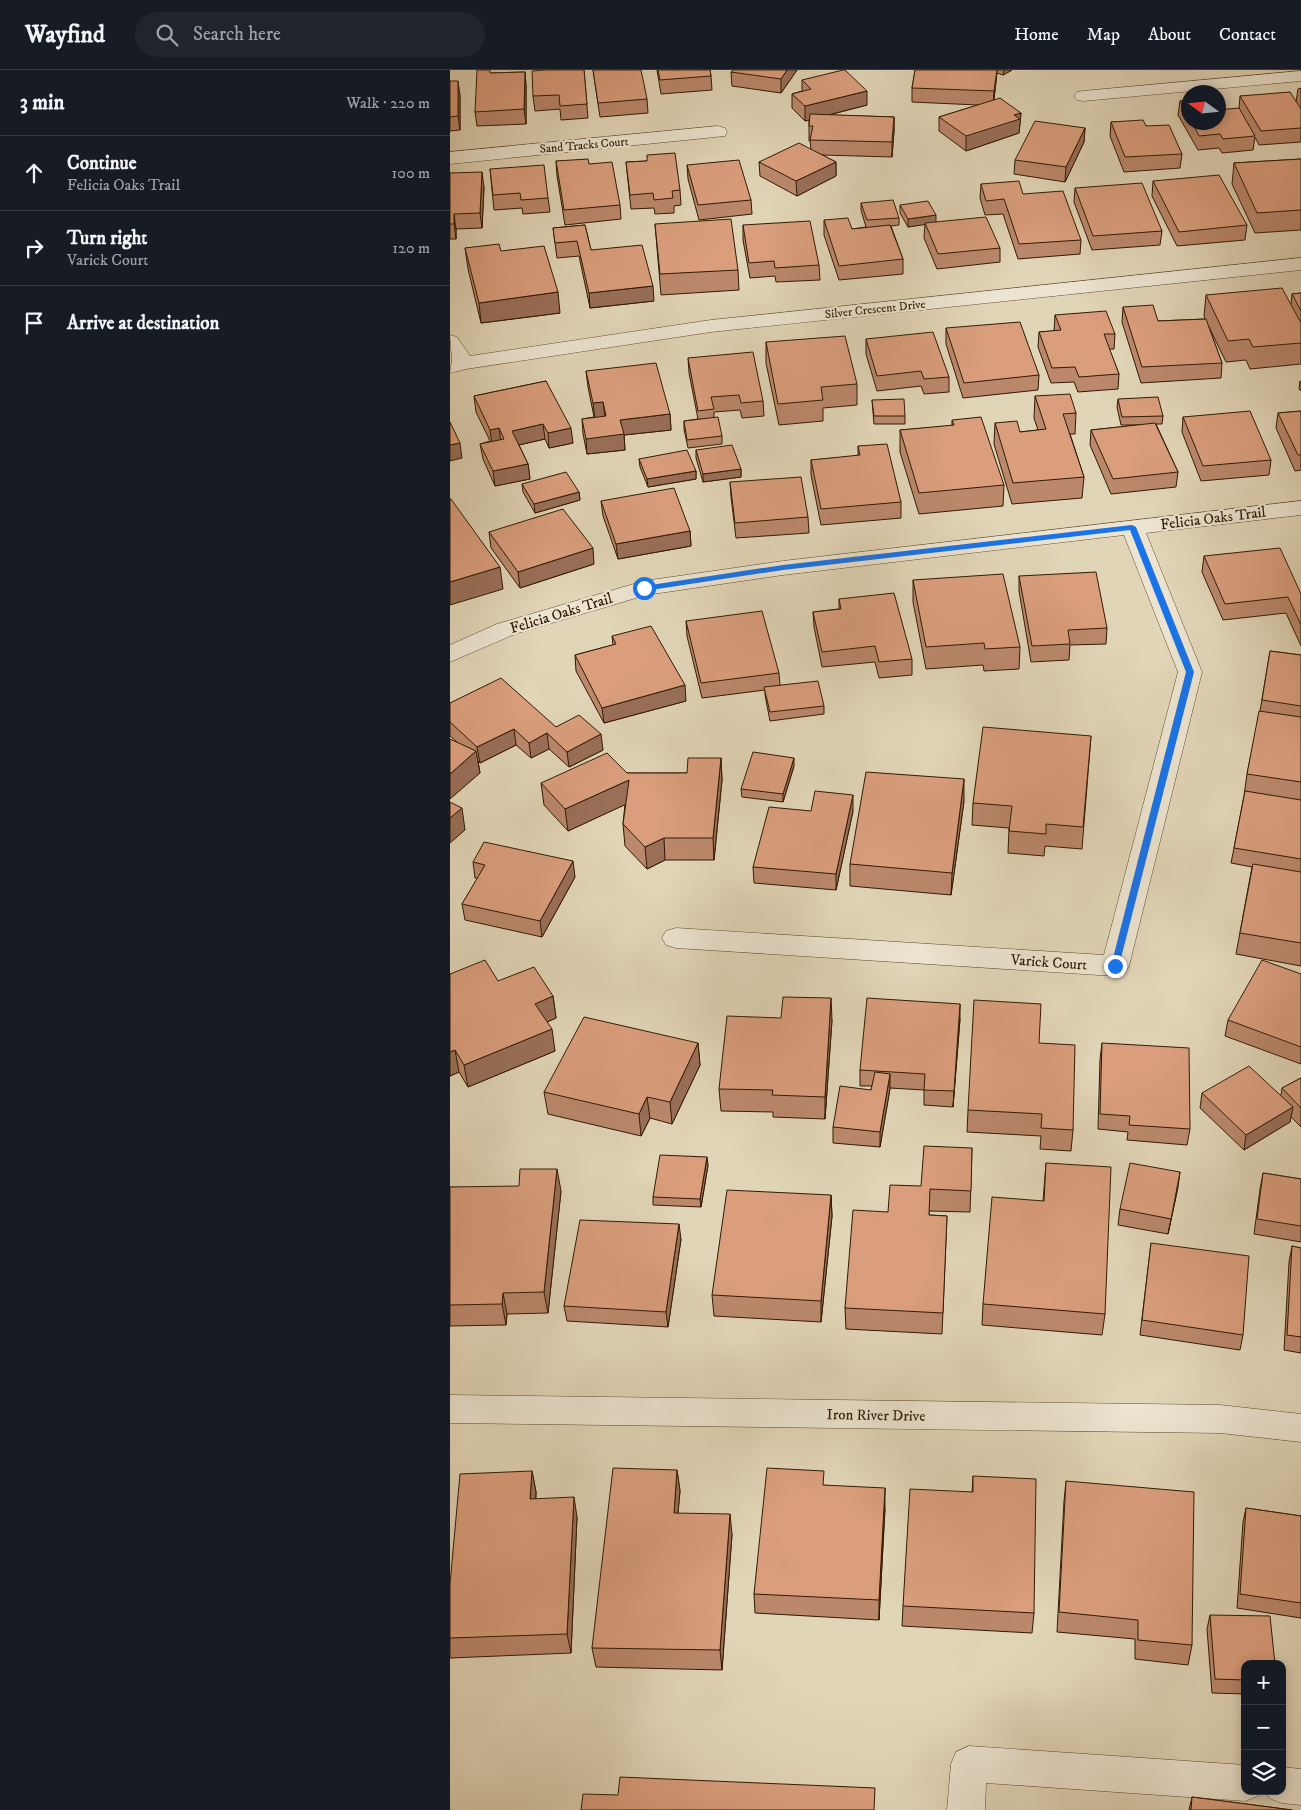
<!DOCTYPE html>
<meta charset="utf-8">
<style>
:root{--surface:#171b24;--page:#20242c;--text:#f1f3f6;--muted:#9ea1a6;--line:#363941}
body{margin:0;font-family:"IM FELL DW Pica",serif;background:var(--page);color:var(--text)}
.controls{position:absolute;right:15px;bottom:15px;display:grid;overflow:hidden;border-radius:10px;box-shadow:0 2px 12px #0003}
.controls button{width:45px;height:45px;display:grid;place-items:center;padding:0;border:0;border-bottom:1px solid var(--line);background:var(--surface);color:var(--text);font:25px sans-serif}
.compass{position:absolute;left:731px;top:15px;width:45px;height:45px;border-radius:50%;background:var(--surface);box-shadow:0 2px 12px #0003;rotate:285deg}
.stop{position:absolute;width:15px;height:15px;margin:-11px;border:4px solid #1a73e8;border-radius:50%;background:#fff}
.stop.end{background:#1a73e8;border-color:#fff;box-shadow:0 1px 5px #0008}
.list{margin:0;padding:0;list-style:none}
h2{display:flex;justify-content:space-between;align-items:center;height:65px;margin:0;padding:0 20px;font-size:21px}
h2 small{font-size:16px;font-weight:400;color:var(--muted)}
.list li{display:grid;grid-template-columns:32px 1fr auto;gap:15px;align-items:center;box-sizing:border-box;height:75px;padding:0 20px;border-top:1px solid var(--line)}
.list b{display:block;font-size:19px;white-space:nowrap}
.list p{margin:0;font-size:16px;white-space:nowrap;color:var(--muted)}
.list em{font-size:16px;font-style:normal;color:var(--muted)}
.icon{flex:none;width:28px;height:28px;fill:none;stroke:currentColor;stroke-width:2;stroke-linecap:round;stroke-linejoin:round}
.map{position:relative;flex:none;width:851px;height:1740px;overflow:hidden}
header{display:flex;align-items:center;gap:30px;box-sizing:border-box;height:70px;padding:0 25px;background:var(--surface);border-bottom:1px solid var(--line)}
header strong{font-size:24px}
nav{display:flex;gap:28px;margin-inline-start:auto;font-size:18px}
.search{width:350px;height:45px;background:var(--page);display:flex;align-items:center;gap:12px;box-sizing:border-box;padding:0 18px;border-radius:28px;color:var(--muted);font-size:19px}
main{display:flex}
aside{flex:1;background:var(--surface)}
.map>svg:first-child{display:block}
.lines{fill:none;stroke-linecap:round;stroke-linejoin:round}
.minor-casing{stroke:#5c492e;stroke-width:1}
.minor{fill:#ece4d0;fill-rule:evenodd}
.wall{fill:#bb886c;stroke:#301a01}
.shaded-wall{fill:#996f58;stroke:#301a01}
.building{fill:#da9e7d;stroke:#301a01}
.route{fill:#1a73e8}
.labels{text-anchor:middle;stroke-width:4.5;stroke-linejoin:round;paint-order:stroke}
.far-street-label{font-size:12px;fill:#301a01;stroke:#ece4d0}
.street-label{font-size:15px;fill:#301a01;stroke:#ece4d0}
</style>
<header>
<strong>Wayfind</strong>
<div class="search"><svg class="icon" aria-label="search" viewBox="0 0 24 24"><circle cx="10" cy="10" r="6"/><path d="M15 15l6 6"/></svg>Search here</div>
<nav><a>Home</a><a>Map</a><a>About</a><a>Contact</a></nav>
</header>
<main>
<aside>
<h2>3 min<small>Walk · 220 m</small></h2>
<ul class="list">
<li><svg class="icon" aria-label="ahead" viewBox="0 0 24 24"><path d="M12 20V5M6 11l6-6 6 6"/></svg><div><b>Continue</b><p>Felicia Oaks Trail</p></div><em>100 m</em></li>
<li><svg class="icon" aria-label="right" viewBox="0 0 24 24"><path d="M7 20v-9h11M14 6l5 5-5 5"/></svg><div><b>Turn right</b><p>Varick Court</p></div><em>120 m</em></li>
<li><svg class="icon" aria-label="arrive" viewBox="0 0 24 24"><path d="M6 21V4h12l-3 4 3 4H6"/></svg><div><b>Arrive at destination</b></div></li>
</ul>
</aside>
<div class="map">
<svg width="851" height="1740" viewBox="0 0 851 1740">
<rect width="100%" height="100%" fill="#e1d5b7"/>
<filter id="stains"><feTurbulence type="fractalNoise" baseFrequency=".004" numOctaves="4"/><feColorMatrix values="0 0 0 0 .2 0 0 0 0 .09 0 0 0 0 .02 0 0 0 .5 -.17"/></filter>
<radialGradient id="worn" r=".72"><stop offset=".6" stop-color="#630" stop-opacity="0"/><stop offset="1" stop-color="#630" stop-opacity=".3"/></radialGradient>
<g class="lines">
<!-- minor casing -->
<g class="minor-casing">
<path id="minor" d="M851,1V11L633,31L627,30L624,26L627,22L633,21Z
M268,56L275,58L277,62L275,66L0,94V82Z
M851,188V200L261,262L16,299L0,303L2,290L0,265L7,267L20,286L261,250Z
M851,431V445L696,463L752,602L679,896L675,903L665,906L226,878L216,875L212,868L216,861L226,858L654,885L728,602L674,465L333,505L196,525L65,564L0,592V575L47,554L194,511L333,491Z
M0,1325L770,1335L851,1344V1372L770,1363L0,1353Z
M519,1676L795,1695V1721H810L808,1726L795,1731L536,1713L535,1740H497L501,1694L506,1682Z
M832,1697L851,1699V1735L832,1733L819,1728L816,1721H832Z"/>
</g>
<!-- minor -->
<use href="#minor" class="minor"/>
</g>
<!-- wall -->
<path class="wall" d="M134,0L138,48L111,50L110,39L85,41L83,26Z
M143,0L197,29L198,43L150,47Z
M207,0H260L261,6L262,20L211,24Z
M347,0L331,23L282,16L281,2Z
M465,0H562L553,5L547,3L544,30L571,43L569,63L516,81L489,61V47L528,35L462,32V18Z
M75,2L76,16V54L27,56L25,42L41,3Z
M352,10L417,35L379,45L444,47V61L442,87L372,85L386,92V106L347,126L310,106L309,92L361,79L360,71H359V50L355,51L342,38V24L352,21Z
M0,11L10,25V60L0,61Z
M851,18V72L809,75L805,67L803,80L772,83L769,78L748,80L728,45L730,31L738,30V52H768L789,39L790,26L846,32L848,19Z
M661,52L696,56L732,84L730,98L674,102L660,66Z
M635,58L634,72L615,112L564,104L565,90Z
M851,89V160L805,163L782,114L784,93Z
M106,91L139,94L170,135L171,149L115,155L107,106Z
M197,91L230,120L231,135L224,136V143L205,144L204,138L181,139L176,92Z
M237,95L301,130L302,144L249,150L238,109Z
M40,99L98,128L100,142L73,144L72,138L44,140Z
M0,103L34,117L32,158L6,159V169H0Z
M703,111L797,155L795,170L727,176L702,126Z
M531,114L573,124L631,170L630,184L568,189L553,144L535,145L530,128Z
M625,118L712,161L710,175L642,180L624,132Z
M411,133L449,148V155L441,156L453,189V204L389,210L374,165V150L402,159L416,157L411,140Z
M450,135L486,152L550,178V192L487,199L474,168L475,154L458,157L450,143Z
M205,154L288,200L289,220L211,225Z
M135,155L141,180L204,231L140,238L129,186L107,188L103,158Z
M293,155L369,195L370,210L326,212L325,206L300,208L293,170Z
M15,178L51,181L110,243L31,253L18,199Z
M851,223V294L800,299L796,290L776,292L759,257L772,293L771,308L691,313L672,252L673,237L708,251L755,249L754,246L756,225L841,234L842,224Z
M605,245L665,264L664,279H659L669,304L668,319L628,322L624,312L601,313L588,277L589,262L604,261Z
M496,258L589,305L588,320L513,328L496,274Z
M416,269L499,307V322L474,324L471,316L427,321L416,284Z
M316,272L407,314V335L373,338V351L329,355L316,293Z
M238,288L313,331L314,346L292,348L290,340L264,342V348L272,366V374L238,378L234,359V351L248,349L239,303Z
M136,301L220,344L221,360L174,365L175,380L137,384L133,364L132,349L144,347L138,317Z
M96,311L123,373L99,378L95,369L69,375L78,394L80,409L45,416L33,389L30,374L40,371L26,342L24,326Z
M850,311H851V321L849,319Z
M585,326L626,343L625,364H620L634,407L632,428L562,434L544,374L545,353L570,362L588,360L584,348Z
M668,329L713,346L712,354H706L728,402L726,417L661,424L640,375L641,360L690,355H671L667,337Z
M422,330L455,346V354H424Z
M851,341V400L845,401L826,358L828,343Z
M733,347L821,390L819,405L751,411L732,362Z
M502,350L554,415L553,436L469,444L450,382V360L502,356Z
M408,376L451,432V448L371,455L361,405V390L408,386Z
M246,380L291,399V407L253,412L246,388Z
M189,389L246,401V409L198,417L190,397Z
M280,412L358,447L359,463L286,468L281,427Z
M72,414L129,422L130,430L85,443L73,422Z
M151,431L240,461L241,476L168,489L153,446Z
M39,462L144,494L70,518L41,478Z
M754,486L851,524V576L836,543L773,550L752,502Z
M569,506L657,558L656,574L620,575L619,590L581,592L569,521Z
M463,510L570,577L569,599L534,601L533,595L476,599L463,532Z
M389,529L462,589V605L429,608L425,592L372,597L364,557L363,542L389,539Z
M236,551L329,603L330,615L374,636V644L320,651L315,625V620L252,628L237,566Z
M162,566L236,631L154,653L126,601L125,585L163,575Z
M820,581L851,585V896L786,884L802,797L781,793L784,778L794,726L797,704L810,641Z
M0,633L106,657L153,680L119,697L99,679L81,688L66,675L30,693L28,691L30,703L7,672L0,666Z
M641,666L632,779L595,776L594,786L558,783L559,758L522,755L523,733Z
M271,688L272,710L264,790H215L197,799L175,776L173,754L175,734L118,761L94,735L91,713L177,703H237Z
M344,696L333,732L292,727L291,719Z
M514,731L501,825L400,816V794Z
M361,741H403L386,820L304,813L303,797Z
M23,792L125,807L92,867L15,850L12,834L28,808H25Z
M0,904L103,926L106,948L97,952L105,981L18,1017L9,1002L0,1006Z
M851,904V994L775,966L778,950Z
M510,949L503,1037L474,1035V1020L440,1018L430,1077L383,1073V1057L421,1020L422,1016H410V1000Z
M382,950L375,1049L323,1047V1042L271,1041L269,1019Z
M248,973L250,995L222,1054L200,1048L191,1066L98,1044L94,1022Z
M589,973L623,1060L621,1081L590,1079L591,1066L517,1062L518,1040Z
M652,973L740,1059L737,1075L677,1070L678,1062L648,1059L650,989Z
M851,1008V1057L841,1047L840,1052L794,1080L750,1038L752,1023L831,1025L832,1018Z
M522,1078L520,1142L479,1141V1145L497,1146L492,1264L396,1259L395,1238L438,1142Z
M596,1093L655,1244L652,1265L532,1255L533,1234L593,1131Z
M258,1095L251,1137L203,1135V1127Z
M813,1103L851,1109V1172L804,1164L810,1119Z
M0,1117L111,1121L98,1243L57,1244L56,1255L0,1256Z
M728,1117L718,1164L668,1155L670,1139Z
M381,1125L382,1146L371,1252L264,1246L262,1225Z
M231,1169L218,1257L117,1251L114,1236Z
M701,1173L793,1265L790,1280L690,1265Z
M842,1176L851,1178V1283L834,1280L839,1192Z
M227,1400L230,1421L228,1443L282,1464L272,1600L146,1597L142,1578Z
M82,1401L86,1422V1429L127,1447L121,1583L0,1588V1514Z
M523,1406L584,1543L582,1563L452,1556L453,1536L522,1422Z
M616,1411L742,1575L738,1595L685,1589V1569L607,1562L614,1431Z
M375,1415L435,1438L429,1550L305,1543L304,1524Z
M796,1438L851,1446V1548L787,1538L793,1452Z
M760,1545L795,1594V1624L762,1623L757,1559Z
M742,1727L842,1740H739Z"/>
<!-- shaded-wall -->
<path class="shaded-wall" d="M337,0H347L331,23V9Z
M547,0L546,11L543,35L544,21Z
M554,0H562L553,5Z
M75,2L76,16V54L74,39Z
M8,11L10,25V60L8,46Z
M417,21V35L355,51V36Z
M571,43L569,63L516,81V66L564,45Z
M444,47V61L442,87V72Z
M635,58L634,72L615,112L616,97Z
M386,92V106L347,126L346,111Z
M32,102L34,117L32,158L30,143Z
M4,144L6,159V169L4,154Z
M486,145V153L458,157V149Z
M203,216L204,231L140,238L139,223Z
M108,222L110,243L31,253L29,233Z
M153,332L155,347L145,349L143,333Z
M220,344L221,360L174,365L175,380L137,384L136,369L170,350Z
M93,354L95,369L64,376L62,361Z
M49,358L51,374L42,375L40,360Z
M121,358L123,373L99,378L98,363Z
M10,373L12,388L0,391V375Z
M78,394L80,409L45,416L43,401Z
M291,399V407L253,412V404Z
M246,401V409L198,417L197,409Z
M129,422L130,430L85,443L84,434Z
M240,461L241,476L168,489L166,474Z
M143,478L144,494L70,518L68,502Z
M50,497L53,519L0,535V512Z
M235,615L236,631L154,653L152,638Z
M64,659L66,675L30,693L27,677Z
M97,663L99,679L81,688L79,673Z
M151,664L153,680L119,697L117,682Z
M26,681L30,703L0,729V704Z
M271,688L272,710L264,790L263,768Z
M344,688V696L333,732V724Z
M514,709V731L501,825L502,803Z
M179,710L181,732L118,761L115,739Z
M403,725V741L386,820V804Z
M12,738L15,760L0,773V748Z
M214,768L215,790L197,799L195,777Z
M123,791L125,807L92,867L90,851Z
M103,926L106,948L88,956L85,934Z
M381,928L382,950L375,1049V1027Z
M510,934V949L503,1037L504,1021Z
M102,959L105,981L18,1017L14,995Z
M248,973L250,995L222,1054L220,1032Z
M5,980L9,1002L0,1006V982Z
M440,1004V1019L430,1077V1062Z
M197,1027L200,1048L191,1066L189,1044Z
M843,1037L840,1052L794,1080L796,1065Z
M257,1087L258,1095L251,1137L250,1129Z
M107,1099L111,1121L98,1243L94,1222Z
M730,1102L728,1117L718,1164L721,1149Z
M381,1125L382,1146L371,1252V1231Z
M229,1154L231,1169L218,1257L216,1242Z
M53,1223L57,1244L56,1255L52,1234Z
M227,1400L230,1421L226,1463L224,1443Z
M82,1401L86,1422L84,1449L80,1429Z
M435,1418V1438L429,1550V1530Z
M124,1427L127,1447L121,1583L117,1564Z
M280,1444L282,1464L272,1600L270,1580Z"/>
<!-- building -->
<path class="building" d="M27,0H40V3L75,2L74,39L25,42Z
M96,0H134L137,34L110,36L109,25L83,26L82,1Z
M143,0H191L197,29L148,33Z
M208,0H260L261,6L210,10Z
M283,0H337L331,9L281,2Z
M393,0H395L417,21L355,36L342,24L361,19L352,10Z
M465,0H547L544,21L462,18Z
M0,11H8V46L0,47Z
M840,22L851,39V58L811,61L790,26Z
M550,28L571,43L564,45L570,49L516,66L489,47Z
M738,30V47L730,31Z
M789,38L805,66L773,69L770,64L749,66L742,52H768V40Z
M360,44L444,47L442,72L360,70L363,56H359Z
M693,50L696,56L719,55L732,84L675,87L661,52Z
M585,51L635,58L616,97L565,90Z
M349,73L386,92L346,111L309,92Z
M225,83L230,120L222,121L223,128L204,130L203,123L180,125L176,92L197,91V85Z
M138,89L139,94L162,92L170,135L114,140L106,91Z
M851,89V140L807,143L784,93Z
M289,90L301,130L248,135L237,95Z
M94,95L98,128L71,130L70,123L43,125L40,99Z
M32,102L30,143L4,144V154H0V103Z
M769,105L797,155L729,162L703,111Z
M569,111L573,124L613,121L631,170L569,174L554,129L536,131L531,114Z
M692,113L712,161L643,166L625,118Z
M443,130L449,148L417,150L411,133Z
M478,131L486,145L458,149L450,135Z
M536,147L550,178L488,184L475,153Z
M398,148L402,159L440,155L453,189L389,196L374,150Z
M281,149L288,200L210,204L205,154Z
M360,151L369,195L325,198L324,191L299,193L293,155Z
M135,155L141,180L192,175L203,216L139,223L127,171L105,173L103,158Z
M49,174L51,181L94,176L108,222L29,233L15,178Z
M832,218L851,253V273L803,277L799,269L778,271L756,225Z
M851,223V241L842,224Z
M703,235L708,251L756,249L772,293L692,297L673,237Z
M656,241L665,264H654L669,304L629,307L625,297L602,298L589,262L611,260L605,245Z
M570,252L589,305L514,313L496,258Z
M483,262L499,307L474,309L471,301L427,306L416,269Z
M395,266L407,314L371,317L373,330L328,334L316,272Z
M303,282L313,331L291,333L289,325L261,327L264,339L248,341L238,288Z
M206,293L220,344L170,350L174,364L136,369L132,349L156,346L153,332L143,333L136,301Z
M96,311L121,358L98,363L93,354L62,361L78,394L43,401L30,374L54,369L49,358L40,360L24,326Z
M620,324L626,343L613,344L634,407L563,413L545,353L567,351L570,362L596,359L585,326Z
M708,327L713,346L672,347L668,329Z
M454,329L455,346H424L422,330Z
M800,341L821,390L753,396L733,347Z
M851,341V385H848L828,343Z
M268,347L272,366L237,370L234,351Z
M531,347L554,415L469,423L450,360L504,355L502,350Z
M0,352L10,373L0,375Z
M705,353L728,402L663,409L641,360Z
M437,374L451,432L371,439L361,390L410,385L408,376Z
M282,375L291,399L253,404L246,380Z
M237,380L246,401L197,409L189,389Z
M116,402L129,422L84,434L72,414Z
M351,407L358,447L285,453L280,412Z
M224,418L240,461L166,474L151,431Z
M0,429H1L50,497L0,512Z
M113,439L143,478L68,502L39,462Z
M830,478L851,524V555L838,527L775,534L754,486Z
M646,502L657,558L618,560L620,574L582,576L569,506Z
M553,504L570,577L535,579L534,573L476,577L463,510Z
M444,523L462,589L429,592L425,576L372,582L363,542L391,539L389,529Z
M312,541L329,603L251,613L236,551Z
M201,556L235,615L152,638L125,585L166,574L162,566Z
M820,581L851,585V636L812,630Z
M51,608L106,657L129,645L151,664L117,682L97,663L79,673L64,659L27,677L0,652V633Z
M368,611L374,636L320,642L314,617Z
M809,641L851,647V712L797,704Z
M533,657L641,666L633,757L596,754V764L559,761L562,736L523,733Z
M0,669L26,681L0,704Z
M303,682L344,688L333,724L291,719Z
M157,683L177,703H237L238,688H271L263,768H214L195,777L173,754L179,710L115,739L91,713Z
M416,702L514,709L502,803L400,794Z
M365,721L403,725L386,804L303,797L319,737L361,741Z
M795,721L851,730V789L784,778Z
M0,732L12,738L0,748Z
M34,772L123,791L90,851L12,834L35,795L23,792Z
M803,794L851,802V873L790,863Z
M35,890L48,911L84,897L103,926L85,934L102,959L14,995L5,980L0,982V904Z
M812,890L851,904V977L778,950Z
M333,927L381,928L375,1027L322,1025L323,1020L269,1019L277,946L331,948Z
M417,928L510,934L504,1021L474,1020L475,1004L410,1000Z
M524,930L591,934L589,973L625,975L623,1060L591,1058L592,1044L518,1040Z
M134,947L248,973L220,1032L197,1027L189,1044L94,1022Z
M652,973L739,978L740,1059L679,1055L680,1046L650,1044Z
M799,996L843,1037L796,1065L752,1023Z
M425,1002L440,1004L430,1062L383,1057L390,1016L421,1020Z
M851,1008V1038L832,1018Z
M474,1076L522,1078L521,1121L480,1119L479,1145L497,1146L493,1243L395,1238L403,1140L438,1142L440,1115L471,1116Z
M210,1085L257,1087L250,1129L203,1127Z
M596,1093L661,1097L655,1244L533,1234L542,1127L594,1131Z
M680,1093L730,1102L721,1149L670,1139Z
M70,1099H107L94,1222L53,1223L52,1234L0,1235V1117L69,1116Z
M813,1103L851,1109V1156L807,1149Z
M277,1120L381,1125L371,1231L262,1225Z
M130,1150L229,1154L216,1242L114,1236Z
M701,1173L799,1186L793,1265L692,1250Z
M842,1176L851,1178V1267L837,1265Z
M163,1398L227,1400L224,1443L280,1444L270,1580L142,1578Z
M317,1398L374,1401L373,1415L435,1418L429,1530L304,1524Z
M82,1401L80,1429L124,1427L117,1564L0,1568V1514L10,1404Z
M523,1406L586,1409L584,1543L453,1536L460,1419L523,1422Z
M616,1411L744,1422L742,1575L688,1570V1550L609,1542Z
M796,1438L851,1446V1533L790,1524Z
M760,1545L820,1546L825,1594H795V1610L765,1609Z
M170,1707L425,1718L424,1740H131L133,1724L168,1725Z
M742,1727L842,1740H741Z"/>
<!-- route -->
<path class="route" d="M682,455L686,457L744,602L669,896L665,899L661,896L736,602L680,460L333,500L194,521L191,518L194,516L333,495Z"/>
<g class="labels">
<!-- far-street labels -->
<g class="far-street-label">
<text transform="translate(134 75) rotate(-5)" y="4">Sand Tracks Court</text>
<text transform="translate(425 239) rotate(-6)" y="4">Silver Crescent Drive</text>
</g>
<!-- street labels -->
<g class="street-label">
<text transform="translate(763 448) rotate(-7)" y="5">Felicia Oaks Trail</text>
<text transform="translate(111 543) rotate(-17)" y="5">Felicia Oaks Trail</text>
<text transform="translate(599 892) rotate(4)" y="5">Varick Court</text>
<text transform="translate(426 1345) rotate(1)" y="5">Iron River Drive</text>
</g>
</g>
<rect width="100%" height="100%" filter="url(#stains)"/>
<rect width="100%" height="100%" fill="url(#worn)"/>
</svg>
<div class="controls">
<button>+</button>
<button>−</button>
<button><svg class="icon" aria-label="layers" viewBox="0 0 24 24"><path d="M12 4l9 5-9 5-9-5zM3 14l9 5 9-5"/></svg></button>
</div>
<svg class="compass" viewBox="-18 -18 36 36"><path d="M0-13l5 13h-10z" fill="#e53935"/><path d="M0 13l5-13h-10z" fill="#9ea1a6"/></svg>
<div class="stop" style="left:194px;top:518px"></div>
<div class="stop end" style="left:665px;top:896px"></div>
</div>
</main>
